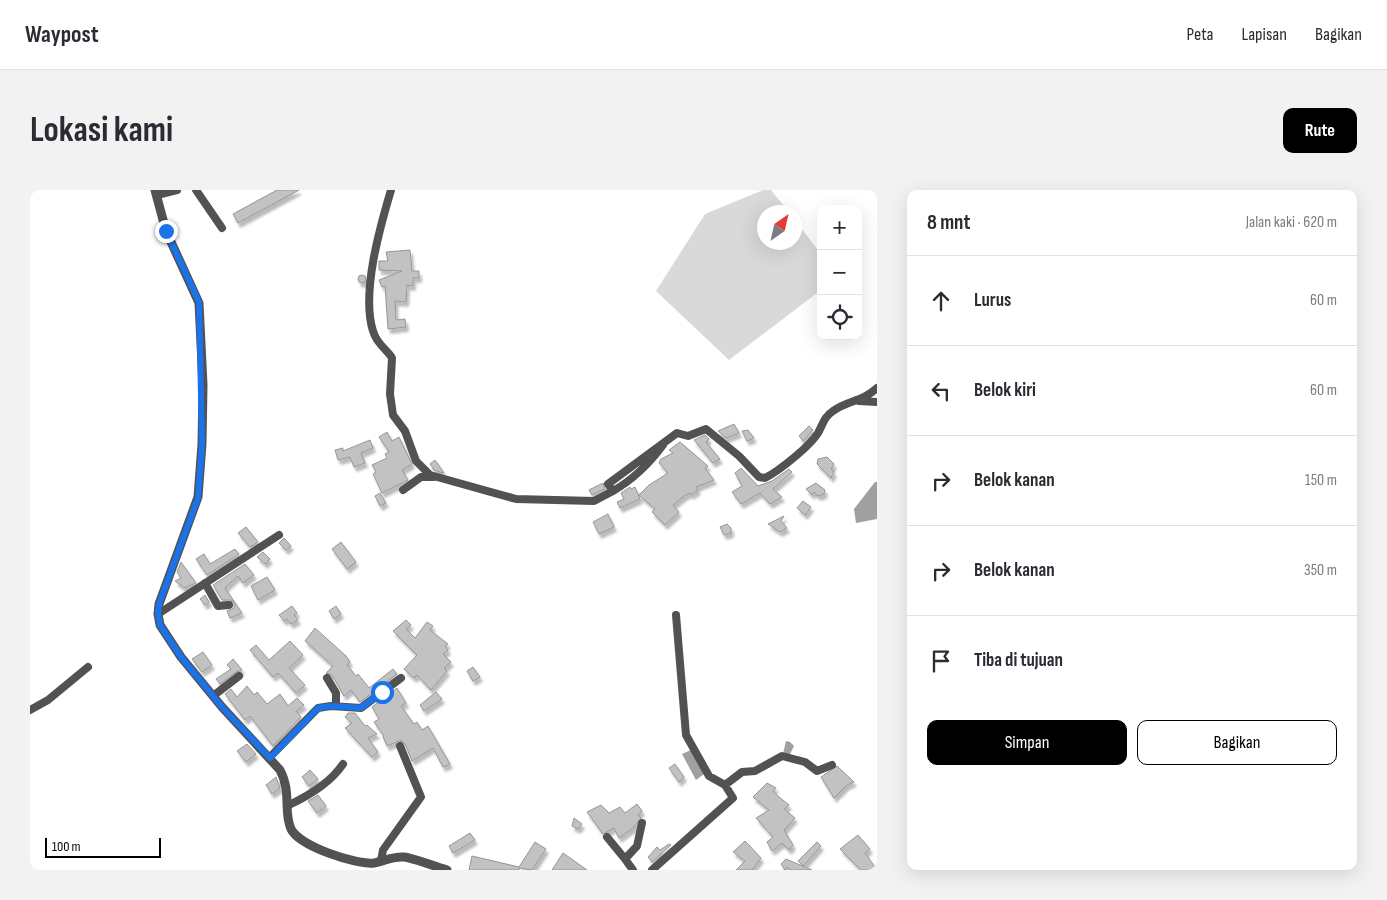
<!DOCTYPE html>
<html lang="id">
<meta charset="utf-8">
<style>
:root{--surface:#fff;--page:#f2f2f3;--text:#2b2b33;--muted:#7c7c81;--line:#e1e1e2;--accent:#000}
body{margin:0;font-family:"Sofia Sans Condensed",sans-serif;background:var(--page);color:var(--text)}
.controls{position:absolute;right:15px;top:15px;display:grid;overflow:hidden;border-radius:10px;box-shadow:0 5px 20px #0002}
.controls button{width:45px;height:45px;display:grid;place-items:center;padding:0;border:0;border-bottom:1px solid var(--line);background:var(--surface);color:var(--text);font:25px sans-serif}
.compass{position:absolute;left:727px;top:15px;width:45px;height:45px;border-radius:50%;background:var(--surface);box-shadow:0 5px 20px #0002;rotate:34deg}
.scale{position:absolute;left:15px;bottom:12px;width:116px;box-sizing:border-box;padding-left:5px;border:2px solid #000;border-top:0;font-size:14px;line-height:18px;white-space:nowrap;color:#000;-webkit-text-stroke:4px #fff;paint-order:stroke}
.stop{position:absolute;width:15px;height:15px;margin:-11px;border:4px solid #1a73e8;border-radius:50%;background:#fff}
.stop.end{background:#1a73e8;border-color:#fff;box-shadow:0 1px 5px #0008}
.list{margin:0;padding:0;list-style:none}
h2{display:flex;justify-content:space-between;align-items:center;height:65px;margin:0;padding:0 20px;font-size:21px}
h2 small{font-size:16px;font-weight:400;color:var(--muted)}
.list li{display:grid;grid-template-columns:32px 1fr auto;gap:15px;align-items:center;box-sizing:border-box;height:90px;padding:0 20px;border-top:1px solid var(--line)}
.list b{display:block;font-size:19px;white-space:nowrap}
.list em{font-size:16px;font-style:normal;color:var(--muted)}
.actions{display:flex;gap:10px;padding:15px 20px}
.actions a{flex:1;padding:11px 0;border:1px solid var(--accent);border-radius:10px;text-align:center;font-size:18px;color:var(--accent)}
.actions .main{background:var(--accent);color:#fff}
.icon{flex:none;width:28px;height:28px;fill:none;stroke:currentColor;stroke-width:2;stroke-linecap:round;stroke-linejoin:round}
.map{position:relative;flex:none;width:847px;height:680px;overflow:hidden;border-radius:10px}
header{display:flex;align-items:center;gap:30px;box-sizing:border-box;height:70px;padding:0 25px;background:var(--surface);border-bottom:1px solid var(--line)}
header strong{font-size:24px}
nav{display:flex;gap:28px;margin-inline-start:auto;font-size:18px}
.intro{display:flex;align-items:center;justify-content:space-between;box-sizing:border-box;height:120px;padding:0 30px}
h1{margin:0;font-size:35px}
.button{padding:12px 22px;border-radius:10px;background:var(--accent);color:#fff;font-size:18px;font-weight:700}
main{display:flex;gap:30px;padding:0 30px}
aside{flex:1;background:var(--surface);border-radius:10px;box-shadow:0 5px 20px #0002}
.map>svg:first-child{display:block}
.green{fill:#d9d9d9}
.water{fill:#a0a0a0}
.building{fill:#c2c2c2;stroke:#969696;filter:url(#shadow)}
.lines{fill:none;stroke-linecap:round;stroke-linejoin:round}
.minor{stroke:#525252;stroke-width:8}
.tertiary{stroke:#525252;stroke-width:9}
.route{stroke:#1a73e8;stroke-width:6}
</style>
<header>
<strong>Waypost</strong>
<nav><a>Peta</a><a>Lapisan</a><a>Bagikan</a></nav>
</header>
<div class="intro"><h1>Lokasi kami</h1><a class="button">Rute</a></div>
<main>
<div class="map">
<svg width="847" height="680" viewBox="0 0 847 680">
<defs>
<filter id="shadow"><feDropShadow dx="2.5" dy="4.5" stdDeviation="1" flood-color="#0004"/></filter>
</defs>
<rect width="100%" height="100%" fill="#fff"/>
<!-- green -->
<path class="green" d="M733,0H741L759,22H734V52H764L765,30L791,64V100L699,170L626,101L675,24Z"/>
<!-- water -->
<path class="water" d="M845,292H847V329L826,333L824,319Z
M756,551L760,552L764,556L759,566L753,564Z
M661,560L674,584L666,590L652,564Z"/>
<!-- building -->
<path class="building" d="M247,0H269L208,33L203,24Z
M380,60L382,81H389V88H383V96L377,95L376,112L365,111L366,130L375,129L376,137L358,139L355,96L352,97L349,90L372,81L349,80V71H358L356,62Z
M328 89a4 4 0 1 1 8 0a4 4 0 1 1-8 0Z
M704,234L709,243L696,248L688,241Z
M779,236L783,240L773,251L769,246Z
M718,240L724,248L717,251L712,241Z
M357,242L362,251L369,247L382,274L372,280L378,290L352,303L343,284L346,282L342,275L357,268L355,264L359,262L349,247Z
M675,245L679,249L676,252L690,269L683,273L664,250Z
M340,250L343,258L331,263L335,273L324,277L320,267L308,270L305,260L313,258V261Z
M650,252L678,276L675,278L684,290L666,297L668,300L661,305L660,303L654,306L643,315L649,322L635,335L622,322L625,319L609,305L619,295L638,283L629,273L631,269L643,263L639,260Z
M797,267L804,274L801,279L804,282L801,288L787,274L788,269Z
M405,270L414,283H413L404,280L400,274Z
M711,278L728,296L742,291L759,279L762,282L743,299L752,307L740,314L730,303L711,314L702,302L712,296L705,283Z
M573,293L575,299L562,305L559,300Z
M786,293L795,300L794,304L788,306L784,302L782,305L776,299Z
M600,297L601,299L605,297L610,309L590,318L587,312L594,309L591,303Z
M350,303L356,313L350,316L345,306Z
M773,311L781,317L775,325L767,318Z
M578,324L584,337L569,344L563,332Z
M754,326L751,331L757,338L750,342L738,334Z
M697,334L701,338V343L694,345L690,337Z
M216,337L228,352L220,357L208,343Z
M254,348L261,356L256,360L249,353Z
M311,352L326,372L317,379L302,359Z
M205,359L209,364L177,385L166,369L174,364L180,374Z
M233,362L240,369L235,374L227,367Z
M151,372L166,393L154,398L145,391L151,388L147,382Z
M215,374L224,385L213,393L208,386L195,398L212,423L200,428L197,421L204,418V412L201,410H192L183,395Z
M237,387L245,400L228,410L221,396Z
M175,405L179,412L175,415L170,409Z
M262,416L267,423L264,425L268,430L261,434L257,429L254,431L249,425Z
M306,416L311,424L304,429L299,421Z
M376,430L381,435L376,439L385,448L397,432L403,436L400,440L418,454L415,456L418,460L413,464L421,472L414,478L417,481L401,500L387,485L384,488L374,479L387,465L363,441Z
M285,438L316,466L320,472L317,475L326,486L328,484L339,498L363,479L367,484L330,512L321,500L314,506L302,485L296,483L303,476L275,451Z
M260,451L273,465L259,478L275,495L266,503L248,483L243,487L220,460L226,455L239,470Z
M173,462L182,475L172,482L162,469Z
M203,469L212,480L206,482L190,494L186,489L201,479L197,475Z
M443,477L450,487L443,491L437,481Z
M217,496L224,505L227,502L237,514L250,504L258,516L267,508L274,515L266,521L271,527L243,556L220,526L215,530L195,504L201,499L207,507Z
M367,498L376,513L371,516L384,534L387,532L392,540L398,536L420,574L413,577L403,558L382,571L375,554L371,550L357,556L353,547L354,546L344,532L349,529L342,517Z
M406,502L412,509L394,521L390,515Z
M318,523H325L335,536L337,535L347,544L338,548L348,562L342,567L315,538L322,533L315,527Z
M217,554L226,564L216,572L207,561Z
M645,574L654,587L649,592L639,578Z
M807,576L824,592L817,595L804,608L791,587Z
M280,580L288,589L279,596L272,587Z
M246,587L250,598L242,604L236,595Z
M737,593L746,598L743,602L759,615L754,619L765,628L754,640L763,655L759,660L752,653L742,661L737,652L743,647L726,628L739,620L723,607Z
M288,605L296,616L287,623L278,611Z
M607,614L612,621L608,625L611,628L603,638L589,648L584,638L573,644L557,622L571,615L579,623L590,617L595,623Z
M544,628L552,634L548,639L542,636Z
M440,643L445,650L423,663L419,656Z
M828,645L840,659L835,663L847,680H831L810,659Z
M715,651L731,668L722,680H706L715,671L703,662Z
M505,652L516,659L502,680L489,678V680H439L442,666L489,677Z
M787,652L791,656L773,676L768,671Z
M639,654L641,655L622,672L618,667L627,657L630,660Z
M533,663L557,680H522Z
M756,669L782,680H761L757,677L755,680L751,674Z"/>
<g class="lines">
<!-- minor -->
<path class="minor" d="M166,0L192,38
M361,0C350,37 331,103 343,141C347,155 357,159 362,168L360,204L363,225L375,241L386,271L400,285L486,309L564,311L583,301L578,294L647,243L658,246L676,239L709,266L729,287L735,288C749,281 780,256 788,243C793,234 794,227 803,221C818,210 832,212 847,198
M127,5L147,0
M829,211L847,212
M373,300L391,287H404
M583,301C604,289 619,274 633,255
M175,393L188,416L199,415
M128,424L249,345
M297,488L306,503V516
M183,506L209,486
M0,520L18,510L58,477
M239,568L288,518L301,516L331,518L371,488
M695,595L712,582L725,581L752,566L775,572L787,581L802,575
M259,615C278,606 301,592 313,574
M577,647L595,669
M351,671L353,660L391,607L370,556
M603,680L595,669L607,656L612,633
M622,680L703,608L695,595L679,586L656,545L646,425"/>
<!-- tertiary -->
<path class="tertiary" d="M125,0L136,41L169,113L173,195L172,254L168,307L129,414L128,424L130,435L151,467L192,517L250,580C262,603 253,622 261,639C269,656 326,675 344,673C354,671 363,666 374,667C383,668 407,677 417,680"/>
</g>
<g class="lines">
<!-- route -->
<path class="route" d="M136,41L169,112L172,254L168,308L129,414L128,424L130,435L151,467L192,517L240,568L288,518L301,516L331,518L352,502"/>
</g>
</svg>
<div class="controls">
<button>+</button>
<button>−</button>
<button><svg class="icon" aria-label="locate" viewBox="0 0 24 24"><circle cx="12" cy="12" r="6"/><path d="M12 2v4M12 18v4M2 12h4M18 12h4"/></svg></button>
</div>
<svg class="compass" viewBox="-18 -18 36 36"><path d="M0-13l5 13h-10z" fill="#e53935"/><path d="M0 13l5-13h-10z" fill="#7c7c81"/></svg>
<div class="scale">100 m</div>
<div class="stop" style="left:352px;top:502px"></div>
<div class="stop end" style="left:136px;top:41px"></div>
</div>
<aside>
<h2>8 mnt<small>Jalan kaki · 620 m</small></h2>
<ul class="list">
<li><svg class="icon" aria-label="ahead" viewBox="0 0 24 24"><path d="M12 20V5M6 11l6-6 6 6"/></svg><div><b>Lurus</b></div><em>60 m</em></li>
<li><svg class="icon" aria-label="left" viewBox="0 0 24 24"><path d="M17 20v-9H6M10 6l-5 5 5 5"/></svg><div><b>Belok kiri</b></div><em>60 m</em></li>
<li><svg class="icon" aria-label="right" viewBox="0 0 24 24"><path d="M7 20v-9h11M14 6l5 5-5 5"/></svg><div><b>Belok kanan</b></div><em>150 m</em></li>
<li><svg class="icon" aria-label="right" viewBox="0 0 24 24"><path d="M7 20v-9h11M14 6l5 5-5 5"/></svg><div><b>Belok kanan</b></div><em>350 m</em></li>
<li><svg class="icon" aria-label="arrive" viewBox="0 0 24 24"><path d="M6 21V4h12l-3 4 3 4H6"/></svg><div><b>Tiba di tujuan</b></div></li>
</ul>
<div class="actions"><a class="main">Simpan</a><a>Bagikan</a></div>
</aside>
</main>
